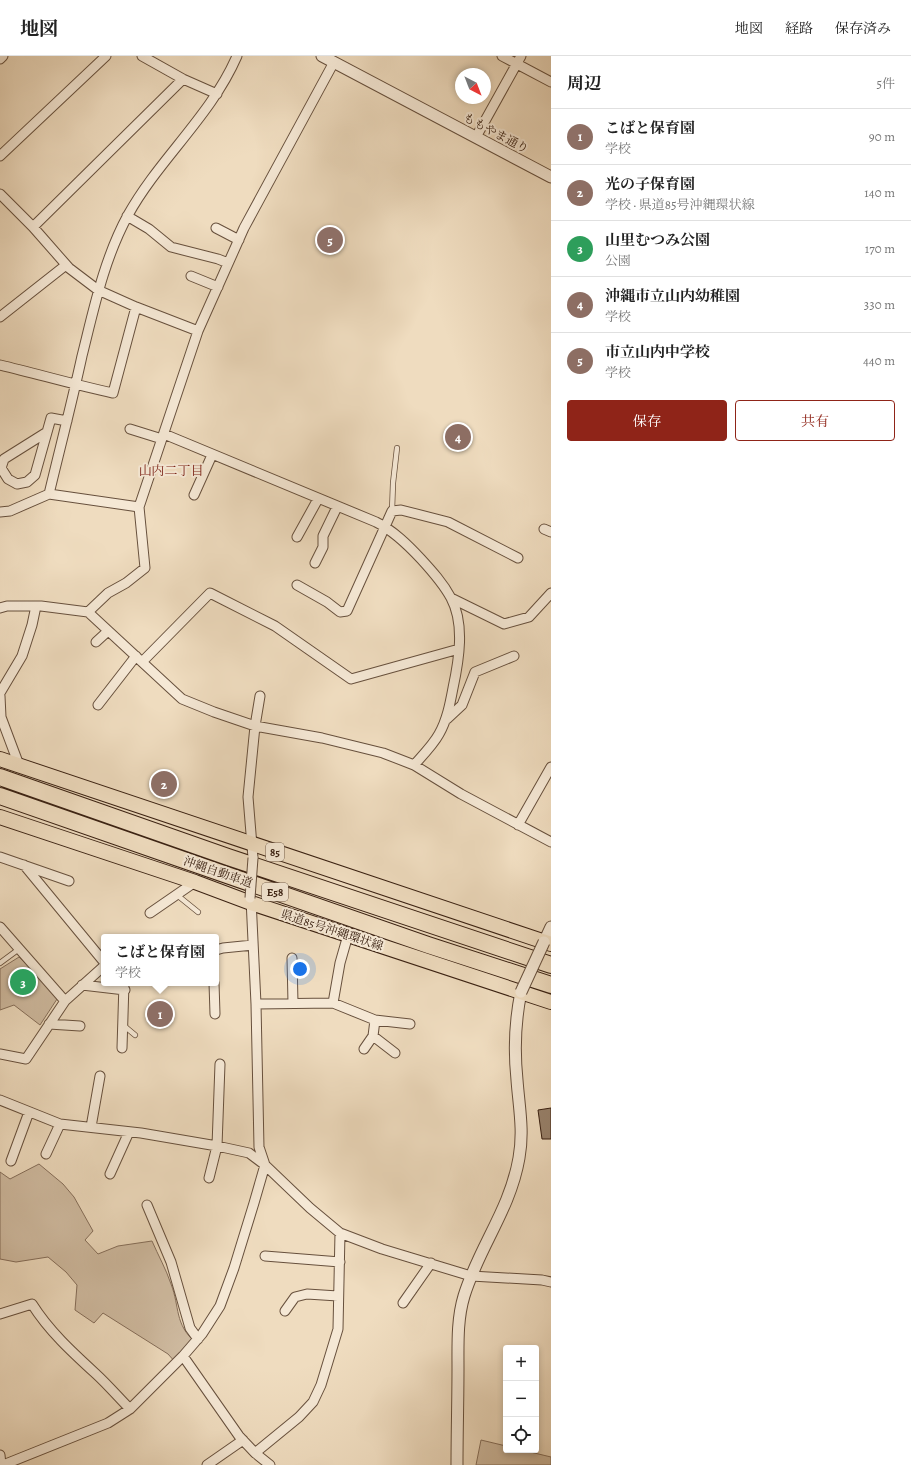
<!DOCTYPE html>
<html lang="ja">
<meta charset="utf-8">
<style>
:root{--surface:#fff;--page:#f2f2f2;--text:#222;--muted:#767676;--line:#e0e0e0;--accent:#8f2418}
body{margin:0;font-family:Alegreya,"Noto Serif JP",serif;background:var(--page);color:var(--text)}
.controls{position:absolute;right:12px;bottom:12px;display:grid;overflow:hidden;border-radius:4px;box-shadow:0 2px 6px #0003}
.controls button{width:36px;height:36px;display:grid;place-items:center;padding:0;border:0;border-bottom:1px solid var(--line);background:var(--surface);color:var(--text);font:20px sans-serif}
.compass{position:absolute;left:455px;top:12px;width:36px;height:36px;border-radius:50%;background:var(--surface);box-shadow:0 2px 6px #0003;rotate:138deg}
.you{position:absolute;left:300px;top:913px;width:14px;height:14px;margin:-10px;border:3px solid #fff;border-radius:50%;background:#1a73e8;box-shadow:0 0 0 6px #1a73e833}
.badge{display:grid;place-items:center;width:26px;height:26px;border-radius:50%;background:var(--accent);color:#fff;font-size:13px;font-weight:700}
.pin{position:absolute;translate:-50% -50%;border:2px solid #fff;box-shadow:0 1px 4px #0006}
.popup{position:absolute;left:101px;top:878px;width:118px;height:52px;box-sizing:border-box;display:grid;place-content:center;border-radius:4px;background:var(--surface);filter:drop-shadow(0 1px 3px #0005);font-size:13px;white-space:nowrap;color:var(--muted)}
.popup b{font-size:15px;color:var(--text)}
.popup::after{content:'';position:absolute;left:50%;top:100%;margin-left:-8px;border:8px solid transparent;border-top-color:var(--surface)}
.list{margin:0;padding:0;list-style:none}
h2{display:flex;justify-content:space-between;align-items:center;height:52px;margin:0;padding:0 16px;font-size:17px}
h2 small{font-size:13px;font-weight:400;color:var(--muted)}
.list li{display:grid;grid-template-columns:26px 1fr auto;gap:12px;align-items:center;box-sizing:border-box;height:56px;padding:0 16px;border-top:1px solid var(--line)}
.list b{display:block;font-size:15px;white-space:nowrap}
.list p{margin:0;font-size:13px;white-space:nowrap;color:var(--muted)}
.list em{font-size:13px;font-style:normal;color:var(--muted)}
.actions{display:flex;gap:8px;padding:12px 16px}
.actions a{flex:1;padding:9px 0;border:1px solid var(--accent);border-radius:4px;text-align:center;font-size:14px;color:var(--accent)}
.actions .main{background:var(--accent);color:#fff}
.icon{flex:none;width:22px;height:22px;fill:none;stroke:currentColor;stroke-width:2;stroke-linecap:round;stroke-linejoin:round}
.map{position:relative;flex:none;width:551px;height:1409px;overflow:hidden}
header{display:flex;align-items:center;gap:24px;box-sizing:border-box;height:56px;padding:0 20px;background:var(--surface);border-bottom:1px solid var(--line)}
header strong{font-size:19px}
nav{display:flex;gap:22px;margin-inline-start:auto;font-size:14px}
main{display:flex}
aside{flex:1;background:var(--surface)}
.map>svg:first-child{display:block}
.green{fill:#d0bca2;stroke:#856e5a}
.building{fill:#98826c;stroke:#3a2112}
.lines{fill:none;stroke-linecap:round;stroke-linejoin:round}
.service-casing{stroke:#67503d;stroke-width:6}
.minor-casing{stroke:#67503d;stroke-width:11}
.tertiary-casing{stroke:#67503d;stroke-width:13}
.primary-casing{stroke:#3a2112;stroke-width:16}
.motorway-casing{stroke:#3a2112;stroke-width:18}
.service{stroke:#f5e8d5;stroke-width:4.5}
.minor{stroke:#f5e8d5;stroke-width:9}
.tertiary{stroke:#f5e8d5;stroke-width:11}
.primary{stroke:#efdcbf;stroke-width:14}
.motorway{stroke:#efdcbf;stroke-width:16}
.minor-bridge-casing{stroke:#67503d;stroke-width:11;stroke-linecap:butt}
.tertiary-bridge-casing{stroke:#67503d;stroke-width:13;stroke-linecap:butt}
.minor-bridge{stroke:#f5e8d5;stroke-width:9}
.tertiary-bridge{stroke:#f5e8d5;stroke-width:11}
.labels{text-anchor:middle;stroke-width:4;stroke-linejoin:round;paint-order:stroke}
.shield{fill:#f5e8d5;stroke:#725d4c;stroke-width:1}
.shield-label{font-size:11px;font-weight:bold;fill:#3a2112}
.street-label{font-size:12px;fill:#3a2112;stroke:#f5e8d5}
.neighbourhood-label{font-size:13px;fill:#7a1f14;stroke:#f5e8d5}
</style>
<header>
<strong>地図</strong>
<nav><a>地図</a><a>経路</a><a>保存済み</a></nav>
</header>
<main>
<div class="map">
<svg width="551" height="1409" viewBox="0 0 551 1409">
<rect width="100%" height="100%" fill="#efdcbf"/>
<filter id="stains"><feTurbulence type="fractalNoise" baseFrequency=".005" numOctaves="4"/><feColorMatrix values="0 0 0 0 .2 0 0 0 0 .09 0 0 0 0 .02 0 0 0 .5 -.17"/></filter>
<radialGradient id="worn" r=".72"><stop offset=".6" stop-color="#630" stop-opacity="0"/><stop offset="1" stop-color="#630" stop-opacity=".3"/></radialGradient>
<!-- green -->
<path class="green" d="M19,901L59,940L40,969L14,949L0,954V913Z
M39,1108L63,1128L74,1141L93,1175L85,1184L98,1198L118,1190L152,1185C158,1199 166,1213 171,1228C180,1251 174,1268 196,1287L176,1307L168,1298L103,1257L94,1267L75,1254L77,1229L66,1216L48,1201L16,1206L0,1203V1116L10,1123Z
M481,1384L506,1390V1394H522L551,1401V1409H476Z"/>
<!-- building -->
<path class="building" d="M551,1052V1083H542L538,1054Z"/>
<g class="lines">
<!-- service casing -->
<g class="service-casing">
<path id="service" d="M392,455L393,427L397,392
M177,839L198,856
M0,907L19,893
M123,969L135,979"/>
</g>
<!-- minor casing -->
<g class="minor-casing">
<path id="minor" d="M142,0L183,23L217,38
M502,0L551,26
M0,3L3,0
M476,81L521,0
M0,100L106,0
M0,138L33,171L69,212L98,234L136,251L198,275
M127,160L149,173L171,191L218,203L228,207
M33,171L183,23
M216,172L239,184
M191,220L218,231
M0,261L66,209
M0,309C38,318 75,329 113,337L136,251
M130,373L162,383
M47,376L4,403L1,412L8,423L17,428L27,426L35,419L51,362L67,365
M164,378L376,466C394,475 408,489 421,503C432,515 443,527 451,542C465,568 459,604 453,632C450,648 447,664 439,678C433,689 422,700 414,709
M194,439L212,399
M139,451L49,438C60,392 72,346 82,300C94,252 104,203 128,159C159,103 211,60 237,0
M0,456L10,455L49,438
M544,473L551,476
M297,481L318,443
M315,507L323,491V480L337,451
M297,529L327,546L340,556L347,555L392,455L401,454L448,466L518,502
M451,542L504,568L529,561L551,537
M0,552L7,550H41L88,556L182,643L214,656L255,670L322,682L383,697L414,709L461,738L551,786
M88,556L108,537L126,527L145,512L139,451L198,275L244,172L334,6
M96,586L108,575
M142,606L210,537L275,570L351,623L459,593
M0,637L22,600L32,569L36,550
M0,640L1,661L19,709
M98,649L136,600
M447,663L462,649L475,616L514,600
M518,769L551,711
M0,801L69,825
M253,802L248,741L255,670L260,640
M24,809L104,906
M150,857L195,826
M0,871L65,945
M216,894L223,892L253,889
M292,902L293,947
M214,927L215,958
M82,929L125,934
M333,947L340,907L348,879
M256,948L333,947L375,964L410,968
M375,964L373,980L395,997
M49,968L80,970
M122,992L124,927
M364,993L373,980
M0,998L26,1003L65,945L104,910
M0,1044L60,1068L141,1077L217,1090L249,1097L265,1109L310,1152L340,1177L382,1193L471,1220L542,1224L551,1226
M91,1071L100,1020
M46,1098L60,1068
M11,1105L29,1056
M110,1118L129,1076
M209,1122L217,1090L220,1008
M147,1149L171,1206L190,1272L198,1283
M265,1200L340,1206
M403,1247L431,1207
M285,1255L295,1241L307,1238L338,1240
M0,1258L32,1248C49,1275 72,1296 96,1318C108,1329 119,1342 130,1353
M183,1300L239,1380L255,1397L270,1409
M255,1397L299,1361L313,1346L321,1329L338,1273L340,1177
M0,1399L1,1409
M3,1409L108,1367L130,1353L183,1300L202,1278L220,1250L234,1212L254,1147L265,1109L259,1091L256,948L251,843
M207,1409L243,1384"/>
</g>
<!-- tertiary casing -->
<g class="tertiary-casing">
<path id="tertiary" d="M322,0L551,121
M544,886L551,871
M457,1409C457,1377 458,1344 458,1312C458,1288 457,1263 464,1240C479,1191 510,1154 519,1102C524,1075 519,1051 517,1024C514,995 515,965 521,936"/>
</g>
<!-- primary casing -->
<g class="primary-casing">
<path id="primary" d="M0,703L551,888
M0,761L195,826L251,847L551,946"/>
</g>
<!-- motorway casing -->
<g class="motorway-casing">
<path id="motorway" d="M0,721L228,801L551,909
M0,740L428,889L551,929"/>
</g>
<!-- service -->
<use href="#service" class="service"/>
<!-- minor -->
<use href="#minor" class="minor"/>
<!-- tertiary -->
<use href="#tertiary" class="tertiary"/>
<!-- primary -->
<use href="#primary" class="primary"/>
<!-- motorway -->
<use href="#motorway" class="motorway"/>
<!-- minor-bridge casing -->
<g class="minor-bridge-casing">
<path id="minor-bridge" d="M250,842L253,802"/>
</g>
<!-- tertiary-bridge casing -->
<g class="tertiary-bridge-casing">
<path id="tertiary-bridge" d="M521,936L544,886"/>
</g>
<!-- minor-bridge -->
<use href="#minor-bridge" class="minor-bridge"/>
<!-- tertiary-bridge -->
<use href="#tertiary-bridge" class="tertiary-bridge"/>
</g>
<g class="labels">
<!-- shield labels -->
<g class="shield">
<rect x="266" y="787" width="18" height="18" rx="3"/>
<rect x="262" y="827" width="26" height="18" rx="3"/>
</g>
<g class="shield-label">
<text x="275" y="800">85</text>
<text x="275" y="840">E58</text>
</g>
<!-- street labels -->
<g class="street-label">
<text transform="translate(496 77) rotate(28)" y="4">ももやま通り</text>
<text transform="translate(218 816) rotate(19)" y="4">沖縄自動車道</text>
<text transform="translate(332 874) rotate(18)" y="4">県道85号沖縄環状線</text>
</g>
<!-- neighbourhood labels -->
<g class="neighbourhood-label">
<text x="171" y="419">山内二丁目</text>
</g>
</g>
<rect width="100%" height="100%" filter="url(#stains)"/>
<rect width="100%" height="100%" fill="url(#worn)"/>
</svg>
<div class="controls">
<button>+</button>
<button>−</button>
<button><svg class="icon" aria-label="locate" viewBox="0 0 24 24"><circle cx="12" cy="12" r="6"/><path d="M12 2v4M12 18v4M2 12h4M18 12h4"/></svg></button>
</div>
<svg class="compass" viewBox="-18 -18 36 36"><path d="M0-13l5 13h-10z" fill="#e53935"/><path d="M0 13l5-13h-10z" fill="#767676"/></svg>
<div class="you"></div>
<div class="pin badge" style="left:160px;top:958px;background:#8d6e63">1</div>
<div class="popup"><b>こばと保育園</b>学校</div>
<div class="pin badge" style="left:164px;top:728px;background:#8d6e63">2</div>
<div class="pin badge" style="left:23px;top:926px;background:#2e9e5b">3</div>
<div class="pin badge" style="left:458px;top:381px;background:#8d6e63">4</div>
<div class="pin badge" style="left:330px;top:184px;background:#8d6e63">5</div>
</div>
<aside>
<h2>周辺<small>5件</small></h2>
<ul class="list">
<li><span class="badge" style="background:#8d6e63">1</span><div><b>こばと保育園</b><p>学校</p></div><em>90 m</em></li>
<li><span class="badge" style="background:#8d6e63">2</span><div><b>光の子保育園</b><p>学校 · 県道85号沖縄環状線</p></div><em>140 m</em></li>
<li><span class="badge" style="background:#2e9e5b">3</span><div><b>山里むつみ公園</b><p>公園</p></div><em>170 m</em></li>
<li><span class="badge" style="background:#8d6e63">4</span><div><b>沖縄市立山内幼稚園</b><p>学校</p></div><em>330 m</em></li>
<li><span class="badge" style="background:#8d6e63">5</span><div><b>市立山内中学校</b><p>学校</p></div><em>440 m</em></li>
</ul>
<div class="actions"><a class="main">保存</a><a>共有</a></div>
</aside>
</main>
